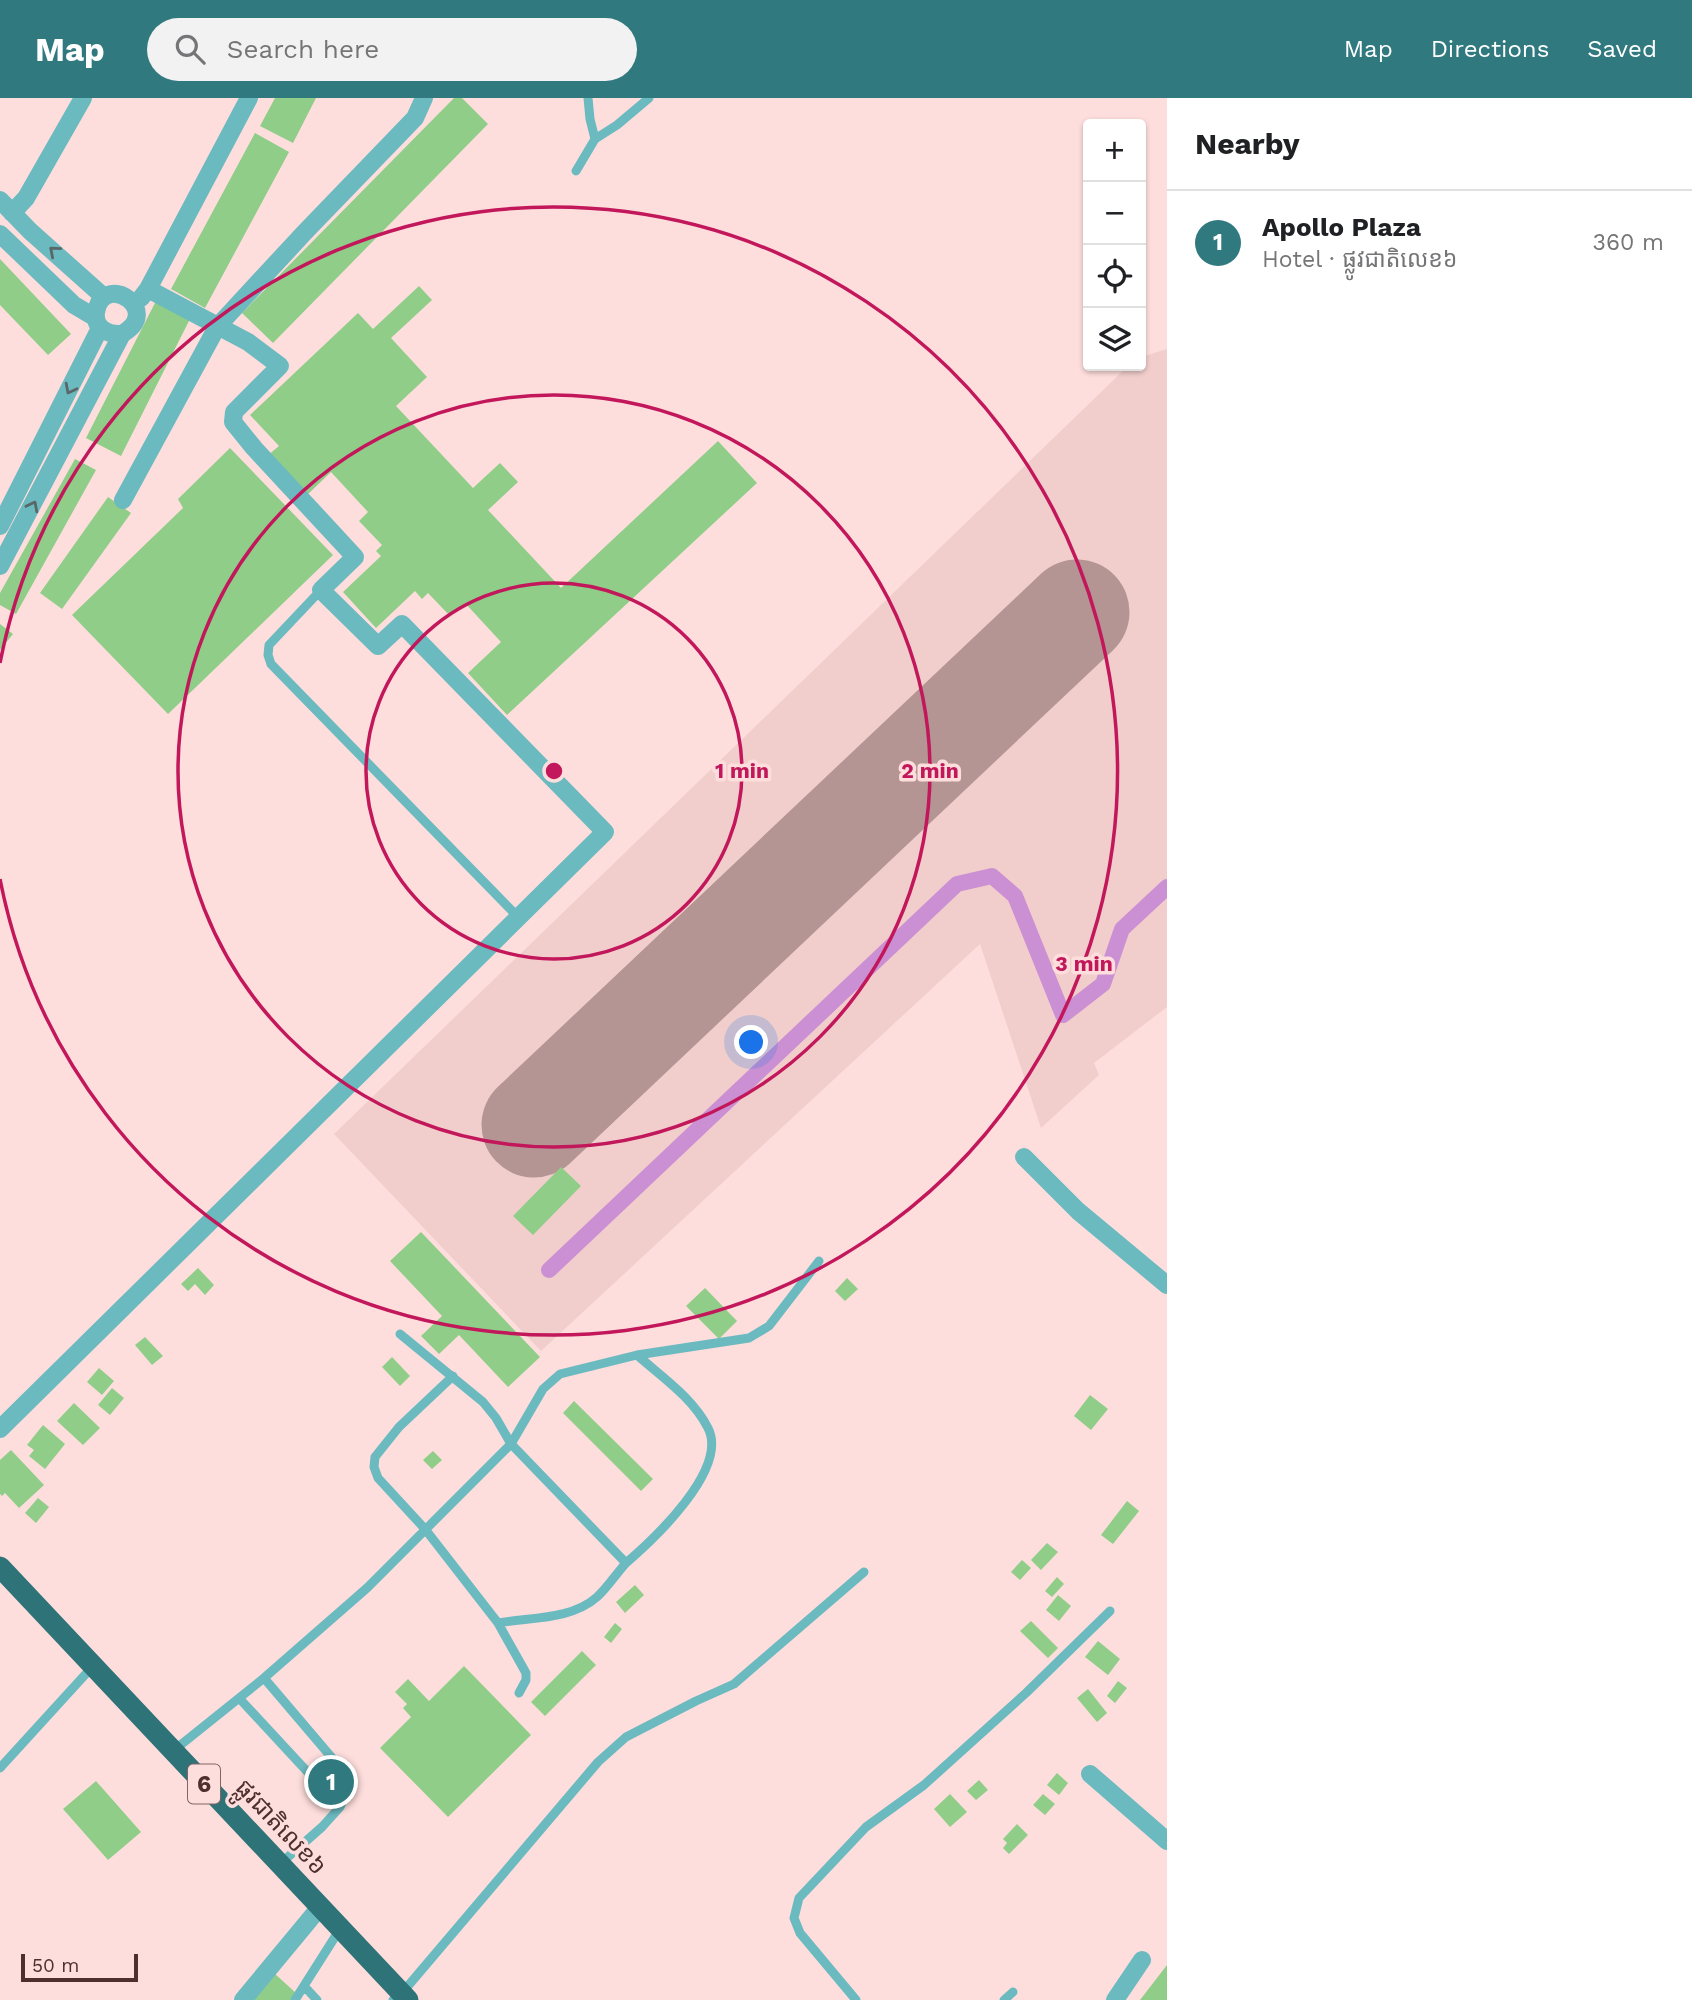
<!DOCTYPE html>
<meta charset="utf-8">
<style>
:root{--surface:#fff;--page:#f2f2f2;--text:#202124;--muted:#757577;--line:#e0e0e0;--accent:#30797f}
body{margin:0;font-family:"Work Sans","Noto Sans Khmer",sans-serif;background:var(--page);color:var(--text)}
.controls{position:absolute;right:21px;top:21px;display:grid;overflow:hidden;border-radius:7px;box-shadow:0 2px 5px #0004}
.controls button{width:63px;height:63px;display:grid;place-items:center;padding:0;border:0;border-bottom:2px solid var(--line);background:var(--surface);color:var(--text);font:35px sans-serif}
.scale{position:absolute;left:21px;bottom:18px;width:117px;box-sizing:border-box;padding-left:7px;border:4px solid #4d2f2e;border-top:0;font-size:19px;line-height:24px;white-space:nowrap;color:#4d2f2e;-webkit-text-stroke:5px #fededc;paint-order:stroke}
.you{position:absolute;left:752px;top:945px;width:24px;height:24px;margin:-18px;border:5px solid #fff;border-radius:50%;background:#1a73e8;box-shadow:0 0 0 10px #1a73e833}
.badge{display:grid;place-items:center;width:46px;height:46px;border-radius:50%;background:var(--accent);color:#fff;font-size:23px;font-weight:700}
.pin{position:absolute;translate:-50% -50%;border:4px solid #fff;box-shadow:0 2px 7px #0006}
.list{margin:0;padding:0;list-style:none}
h2{display:flex;justify-content:space-between;align-items:center;height:91px;margin:0;padding:0 28px;font-size:30px}
h2 small{font-size:23px;font-weight:400;color:var(--muted)}
.list li{display:grid;grid-template-columns:46px 1fr auto;gap:21px;align-items:center;box-sizing:border-box;height:105px;padding:0 28px;border-top:2px solid var(--line)}
.list b{display:block;font-size:26px;white-space:nowrap}
.list p{margin:0;font-size:23px;white-space:nowrap;color:var(--muted)}
.list em{font-size:23px;font-style:normal;color:var(--muted)}
.icon{flex:none;width:38px;height:38px;fill:none;stroke:currentColor;stroke-width:2;stroke-linecap:round;stroke-linejoin:round}
.map{position:relative;flex:none;width:1167px;height:1902px;overflow:hidden}
header{display:flex;align-items:center;gap:42px;box-sizing:border-box;height:98px;padding:0 35px;background:var(--accent);color:#fff}
header strong{font-size:33px}
nav{display:flex;gap:38px;margin-inline-start:auto;font-size:24px}
.search{width:490px;height:63px;background:var(--page);display:flex;align-items:center;gap:18px;box-sizing:border-box;padding:0 24px;border-radius:38px;color:var(--muted);font-size:26px}
main{display:flex}
aside{flex:1;background:var(--surface)}
.map>svg:first-child{display:block}
.built{fill:#f1cecc}
.lines{fill:none;stroke-linecap:round;stroke-linejoin:round}
.canal{stroke:#cb90d3;stroke-width:16}
.runway{stroke:#b49594;stroke-width:105}
.building{fill:#8fcd89}
.lane{stroke:#6bbac0;stroke-width:9}
.street{stroke:#6bbac0;stroke-width:18}
.highway{stroke:#2d7378;stroke-width:21}
.oneway{stroke:#596768}
.ring{fill:none;stroke:#c2185b;stroke-width:3.5}
.labels{text-anchor:middle;stroke-width:7;stroke-linejoin:round;paint-order:stroke}
.shield{fill:#fededc;stroke:#826462;stroke-width:2}
.shield-label{font-size:23px;font-weight:bold;fill:#4d2f2e}
.street-label{font-size:24px;fill:#4d2f2e;stroke:#fededc}
.centre{fill:#c2185b;stroke:#fededc;stroke-width:3.5}
.ring-label{font-size:21px;text-anchor:middle;font-weight:bold;fill:#c2185b;stroke:#fededc;stroke-width:7;stroke-linejoin:round;paint-order:stroke}
</style>
<header>
<strong>Map</strong>
<div class="search"><svg class="icon" aria-label="search" viewBox="0 0 24 24"><circle cx="10" cy="10" r="6"/><path d="M15 15l6 6"/></svg>Search here</div>
<nav><a>Map</a><a>Directions</a><a>Saved</a></nav>
</header>
<main>
<div class="map">
<svg width="1167" height="1902" viewBox="0 0 1167 1902">
<rect width="100%" height="100%" fill="#fededc"/>
<!-- built -->
<path class="built" d="M1167,251V909L1094,965L1099,977L1041,1030L980,846L541,1253L334,1036L1128,268H1141V259Z"/>
<g class="lines">
<!-- canal -->
<path class="canal" d="M549,1172L957,786L992,778L1015,798L1063,917L1103,886L1122,831L1167,789"/>
<!-- runway -->
<path class="runway" d="M534,1027L1077,514"/>
</g>
<!-- building -->
<path class="building" d="M275,0H316L293,45L260,28Z
M454,0H462L488,26L273,245L242,215Z
M255,35L289,54L205,210L171,191Z
M0,161L71,236L48,257L0,207Z
M419,188L432,202L391,240L427,279L396,308L473,390L500,365L518,384L488,412L561,490L718,343L757,385L507,617L468,575L501,544L465,505L450,518L428,495L422,501L415,493L376,530L343,494L381,458L376,453L382,447L359,423L368,414L331,374L306,398L267,358L279,348L250,317L358,215L373,231Z
M156,203L190,221L121,358L86,340Z
M230,350L333,457L168,616L72,517L183,410L178,401Z
M75,361L96,372L16,516L0,507V495Z
M108,399L131,415L62,511L40,495Z
M0,526L13,536L0,552Z
M561,1069L581,1088L533,1137L513,1118Z
M421,1134L540,1259L508,1289L459,1237L439,1256L421,1238L442,1218L390,1163Z
M198,1170L214,1187L205,1197L195,1186L188,1193L181,1186Z
M847,1180L858,1191L845,1203L835,1193Z
M705,1190L737,1223L719,1241L686,1208Z
M145,1239L163,1258L152,1267L135,1247Z
M392,1259L410,1278L400,1288L382,1269Z
M99,1270L114,1283L102,1297L87,1284Z
M112,1290L124,1300L110,1317L98,1307Z
M1090,1297L1108,1311L1091,1332L1074,1318Z
M574,1303L653,1381L641,1393L563,1315Z
M74,1305L100,1330L83,1347L57,1323Z
M43,1327L65,1346L45,1371L29,1358L34,1352L27,1347Z
M11,1352L44,1387L19,1410L5,1395L2,1398L0,1396V1362Z
M433,1353L442,1362L432,1371L423,1362Z
M38,1400L49,1409L36,1425L25,1415Z
M1127,1403L1139,1413L1113,1446L1101,1437Z
M1047,1445L1058,1454L1041,1472L1031,1462Z
M1022,1462L1031,1470L1020,1482L1011,1474Z
M1057,1479L1064,1486L1052,1499L1045,1493Z
M635,1487L644,1497L625,1515L616,1504Z
M1058,1497L1071,1508L1059,1523L1046,1512Z
M1031,1523L1058,1550L1048,1560L1020,1533Z
M615,1525L622,1531L611,1545L604,1539Z
M1098,1543L1120,1561L1108,1577L1085,1559Z
M582,1553L596,1567L545,1618L531,1604Z
M464,1568L531,1637L448,1719L380,1650L411,1619L403,1610L407,1606L395,1594L408,1581L429,1603Z
M1118,1583L1127,1590L1115,1605L1107,1598Z
M1088,1591L1107,1615L1097,1624L1077,1600Z
M1057,1675L1068,1685L1059,1697L1047,1687Z
M979,1682L988,1692L976,1702L967,1693Z
M96,1683L141,1734L108,1762L63,1711Z
M950,1696L967,1714L950,1729L934,1711Z
M1043,1696L1055,1706L1045,1717L1033,1707Z
M1017,1726L1028,1737L1009,1756L1003,1750L1007,1745L1003,1741Z
M1167,1867V1902H1140Z
M274,1875L297,1896L292,1902H250Z"/>
<g class="lines">
<!-- lane -->
<path class="lane" d="M588,0L590,21L595,41
M576,73L595,41L617,27L649,0
M321,492L269,547L268,557L271,566L519,820
M400,1236L483,1304L496,1320L511,1346L626,1465C654,1441 729,1371 708,1330C693,1300 662,1279 637,1257
M453,1278L399,1329L375,1359L374,1369L378,1380L425,1431L498,1525C531,1519 571,1522 597,1499C608,1489 616,1476 626,1465
M498,1525L526,1575V1582L519,1595
M264,1580L344,1674L348,1691L340,1709L322,1729L280,1766
M239,1600L340,1709
M173,1653L264,1580L367,1490L511,1346L543,1291L560,1276L637,1257L749,1240L769,1228L819,1163
M0,1670L93,1568
M304,1888L317,1902
M295,1902L340,1831
M393,1902L402,1895L598,1664L626,1639L696,1603L734,1586L864,1474
M856,1902L800,1835L794,1820L799,1800L866,1729L924,1687L1026,1595L1110,1513
M1004,1902L1013,1894"/>
<!-- street -->
<path class="street" d="M0,102L30,133L104,199
M12,115L26,100L83,0
M0,136L74,207L96,220
M141,200L148,191L249,0
M123,402L217,229L304,135L415,20L424,0
M0,428L100,230
M0,468L122,236C163,213 107,175 97,210C91,229 107,237 122,236
M1024,1059L1078,1113L1167,1187
M0,1331L605,734L402,526L378,548L321,492L355,459L254,350L233,324L234,314L280,268L248,244L148,191
M1090,1676L1167,1743
M243,1902L320,1809
M1115,1902L1142,1862"/>
<!-- highway -->
<path class="highway" d="M0,1469L408,1902"/>
</g>
<!-- one-way arrows -->
<defs><path id="oneway-chevron" d="M-2-3.5L2.5 0L-2 3.5" fill="none" stroke-width="1.6" stroke-linecap="round" stroke-linejoin="round" transform="scale(1.75)"/></defs>
<g class="oneway">
<use href="#oneway-chevron" transform="translate(54 153) rotate(-139)"/>
<use href="#oneway-chevron" transform="translate(70 291) rotate(117)"/>
<use href="#oneway-chevron" transform="translate(33 408) rotate(-63)"/>
</g>
<!-- distance rings -->
<g class="ring">
<circle cx="554" cy="673" r="188"/>
<circle cx="554" cy="673" r="376"/>
<path d="M0 565A564 564 0 1 1 0 781"/>
</g>
<g class="labels">
<!-- shield labels -->
<rect class="shield" x="188" y="1666.5" width="32" height="39" rx="5"/>
<g class="shield-label">
<text x="204" y="1694">6</text>
</g>
<!-- street labels -->
<g class="street-label">
<text transform="translate(281 1729) rotate(47)" y="8">ផ្លូវជាតិលេខ៦</text>
</g>
</g>
<circle cx="554" cy="673" r="10" class="centre"/>
<g class="ring-label">
<text x="742" y="680">1 min</text>
<text x="930" y="680">2 min</text>
<text x="1084" y="873">3 min</text>
</g>
</svg>
<div class="controls">
<button>+</button>
<button>−</button>
<button><svg class="icon" aria-label="locate" viewBox="0 0 24 24"><circle cx="12" cy="12" r="6"/><path d="M12 2v4M12 18v4M2 12h4M18 12h4"/></svg></button>
<button><svg class="icon" aria-label="layers" viewBox="0 0 24 24"><path d="M12 4l9 5-9 5-9-5zM3 14l9 5 9-5"/></svg></button>
</div>
<div class="scale">50 m</div>
<div class="you"></div>
<div class="pin badge" style="left:331px;top:1684px">1</div>
</div>
<aside>
<h2>Nearby<small></small></h2>
<ul class="list">
<li><span class="badge">1</span><div><b>Apollo Plaza</b><p>Hotel · ផ្លូវជាតិលេខ៦</p></div><em>360 m</em></li>
</ul>
</aside>
</main>
